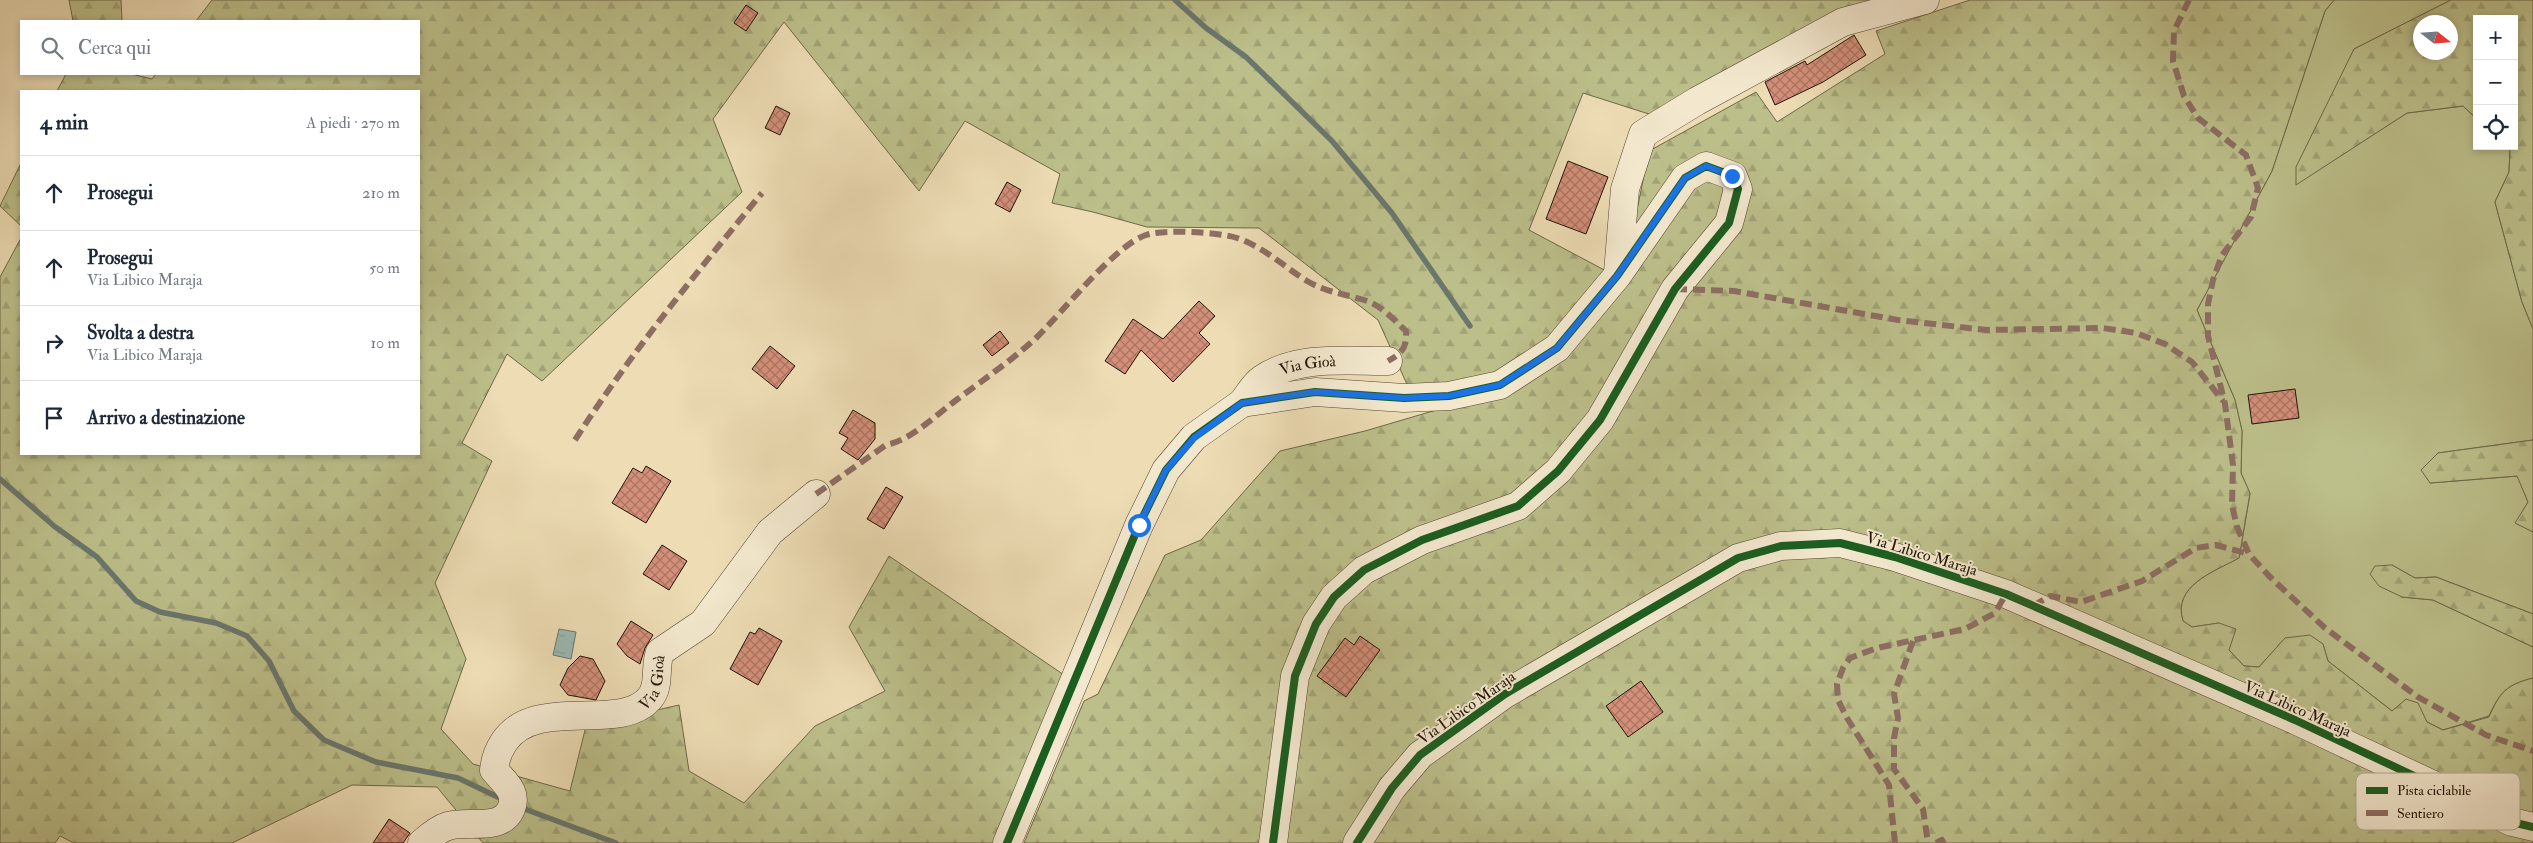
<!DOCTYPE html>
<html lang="it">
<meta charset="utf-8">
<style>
:root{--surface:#fff;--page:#f6f6f7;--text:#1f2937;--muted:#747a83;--line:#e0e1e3}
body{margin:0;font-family:"IM FELL Double Pica",serif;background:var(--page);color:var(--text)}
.controls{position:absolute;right:15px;top:15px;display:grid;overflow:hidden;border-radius:0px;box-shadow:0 2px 8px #0003}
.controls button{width:45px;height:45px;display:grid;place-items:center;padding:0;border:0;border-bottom:1px solid var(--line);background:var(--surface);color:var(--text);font:25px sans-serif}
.compass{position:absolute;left:2413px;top:15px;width:45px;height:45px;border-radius:50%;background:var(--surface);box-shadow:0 2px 8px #0003;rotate:107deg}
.stop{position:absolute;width:15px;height:15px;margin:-11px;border:4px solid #1a73e8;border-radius:50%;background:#fff}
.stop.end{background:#1a73e8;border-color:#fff;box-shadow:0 1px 5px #0008}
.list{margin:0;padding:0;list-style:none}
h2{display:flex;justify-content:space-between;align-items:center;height:65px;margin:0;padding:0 20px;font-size:21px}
h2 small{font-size:16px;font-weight:400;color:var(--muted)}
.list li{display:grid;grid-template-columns:32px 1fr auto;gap:15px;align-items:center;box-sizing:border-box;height:75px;padding:0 20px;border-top:1px solid var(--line)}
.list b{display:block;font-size:19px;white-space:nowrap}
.list p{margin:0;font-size:16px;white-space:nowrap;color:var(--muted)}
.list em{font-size:16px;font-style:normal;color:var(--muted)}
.icon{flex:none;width:28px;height:28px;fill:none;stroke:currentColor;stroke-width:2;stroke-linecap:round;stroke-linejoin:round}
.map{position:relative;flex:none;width:2533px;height:843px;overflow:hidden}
.search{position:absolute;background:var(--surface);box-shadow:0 2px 8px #0003;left:20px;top:20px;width:400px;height:55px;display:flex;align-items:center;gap:12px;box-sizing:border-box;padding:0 18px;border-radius:0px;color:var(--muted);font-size:19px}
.panel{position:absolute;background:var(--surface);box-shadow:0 2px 8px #0003;left:20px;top:90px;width:400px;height:365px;border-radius:0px}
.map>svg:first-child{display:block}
.grass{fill:#bcbf8a;stroke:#6e6848}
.forest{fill:url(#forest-firs);stroke:#6e6848;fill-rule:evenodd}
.water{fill:url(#water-ripples);stroke:#6a776d}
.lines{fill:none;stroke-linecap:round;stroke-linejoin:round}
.stream{stroke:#6a776d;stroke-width:5.5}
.building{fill:url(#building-cross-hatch);stroke:#211205}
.minor-casing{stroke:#544431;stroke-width:29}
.minor{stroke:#f3e8ce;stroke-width:28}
.quiet{stroke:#8d6e63;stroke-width:6;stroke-dasharray:12 6;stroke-linecap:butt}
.cycleway-casing{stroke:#f3e8ce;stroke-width:11}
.cycleway{stroke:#1b5e20;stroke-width:8}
.route{stroke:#1a73e8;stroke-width:6}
.labels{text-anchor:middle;stroke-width:4;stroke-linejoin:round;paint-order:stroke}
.street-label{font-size:16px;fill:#211205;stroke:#f3e8ce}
.key{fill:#f3e8ce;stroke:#b4a892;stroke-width:1}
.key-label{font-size:14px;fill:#211205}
</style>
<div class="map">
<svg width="2533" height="843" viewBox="0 0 2533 843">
<defs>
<pattern id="forest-firs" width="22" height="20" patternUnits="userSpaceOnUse" patternTransform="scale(1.25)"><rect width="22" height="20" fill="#bcbf8a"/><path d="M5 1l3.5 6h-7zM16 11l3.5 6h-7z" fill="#a1a376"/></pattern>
<pattern id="water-ripples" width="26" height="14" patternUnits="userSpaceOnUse" patternTransform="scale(1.25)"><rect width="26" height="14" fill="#9abab3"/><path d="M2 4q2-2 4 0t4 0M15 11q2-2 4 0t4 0" fill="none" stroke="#849f98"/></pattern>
<pattern id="building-cross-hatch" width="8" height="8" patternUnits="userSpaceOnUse" patternTransform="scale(1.25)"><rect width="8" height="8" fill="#d38f79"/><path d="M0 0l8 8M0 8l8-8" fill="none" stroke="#ab7361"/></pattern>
</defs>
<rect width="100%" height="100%" fill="#eddcb4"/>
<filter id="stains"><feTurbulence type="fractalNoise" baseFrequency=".004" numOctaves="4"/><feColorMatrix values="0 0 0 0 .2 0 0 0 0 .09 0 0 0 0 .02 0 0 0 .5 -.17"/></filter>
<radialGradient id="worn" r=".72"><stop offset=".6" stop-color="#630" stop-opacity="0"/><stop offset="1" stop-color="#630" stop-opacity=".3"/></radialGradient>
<!-- grass -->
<path class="grass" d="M2334,0H2451L2354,49L2296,184L2407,113L2463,106L2477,119V146H2507L2510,149L2509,172L2495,202L2522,302L2533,329V440L2438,453L2430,483L2518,476L2528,502L2516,523L2533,532V614L2436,577L2415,578L2392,565L2401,597L2433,600L2533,647V678C2506,685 2500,692 2489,716L2443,730L2427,722L2406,700L2392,711L2328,661L2323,644L2285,638L2259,667L2244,666L2229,650L2219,623L2192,627L2183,621C2172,586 2213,572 2239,558L2250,494L2241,473L2242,431L2235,400L2197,310L2272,171L2325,11Z"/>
<!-- forest -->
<path class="forest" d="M69,0H121L122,21H73Z
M212,0H1876L1652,115L1583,93L1529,230L1610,273L1544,346L1488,379L1410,391L1378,320L1259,228L1147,227L1093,212L1052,203L1060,174L965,121L919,191L784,22L713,119L742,192L542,381L507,354L462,443L492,461L435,583L466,659L441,729L473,764L570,791L586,726L679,705L689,771L744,803L815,726L885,691L849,627L889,556L1067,677L999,843H483L437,787L352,785L232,843H74L60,836L55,843H0V277L21,238V454H419V91H57L66,74H131L152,79L156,74H419V21H196Z
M1970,0H2334L2325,11L2272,171L2197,310L2235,400L2242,431L2241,473L2250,493L2239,558C2213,572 2172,586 2183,621L2192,627L2219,623L2236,629L2229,650L2244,666L2259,667L2285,638L2310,635L2323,644L2328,661L2392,711L2406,699L2418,703L2427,722L2443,730L2489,717C2500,692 2506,685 2533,678V843H1024L1084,701L1098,694L1165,555L1201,540L1280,451L1365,431L1477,398L1622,284L1649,151L1756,92L1777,122L1885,54L1876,31Z
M2451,0H2533V329L2522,302L2495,202L2509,172L2510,149L2507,146H2514V19H2477V119L2463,106L2407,113L2296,185V167L2354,49ZM2420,22H2450V52H2420Z
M21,163V226L0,206Z
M2533,440V532L2515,523L2528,502L2517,476L2430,483L2421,470L2438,453Z
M2392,565L2415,578L2436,577L2533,614V647L2433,600L2402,597L2379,586L2370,574L2375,566Z"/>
<!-- water -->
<path class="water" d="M559,629L576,632L571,659L553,655Z"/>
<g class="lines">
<!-- stream -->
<path class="stream" d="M1175,0L1206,28L1246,57L1332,141L1392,213L1470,326
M0,479L54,526L97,557L136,601L160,612L216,623L247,636L269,661L294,711L324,740L376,762L458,778L502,799
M522,808L616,843"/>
</g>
<!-- building -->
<path class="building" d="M746,5L758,13L746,31L734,23Z
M1854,35L1866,55L1823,82L1775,105L1765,82L1805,61L1807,65Z
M776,106L790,113L780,135L765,128Z
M1568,161L1608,177L1586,234L1546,219Z
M1007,182L1021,190L1010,212L995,204Z
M1199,301L1215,316L1199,333L1210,344L1173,382L1141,350L1125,374L1105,361L1133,319L1163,339Z
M1000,331L1009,343L992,356L983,345Z
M770,346L795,366L777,389L752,369Z
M2295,389L2299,418L2252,424L2248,395Z
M853,410L875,423V439L858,460L841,449L848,438L839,433Z
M646,466L671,481L646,523L612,503L633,468L642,473Z
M886,487L903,497L884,529L867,519Z
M662,545L687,561L669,590L643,574Z
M631,621L653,635L645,648L640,664L627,656L617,644Z
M759,628L782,641L758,685L730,669L750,632L755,634Z
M1360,636L1380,650L1346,697L1317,676L1345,638L1354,645Z
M580,656L593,659L605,681L596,700L568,695L560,685L568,668Z
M1641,681L1663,712L1628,737L1606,706Z
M389,819L410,833L403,843H373Z"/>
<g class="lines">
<!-- minor casing -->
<g class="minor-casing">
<g id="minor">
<path d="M1618,272L1625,189L1643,134L1697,101L1843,22L1925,0"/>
<path id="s1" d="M1242,403C1248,396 1254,384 1262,379C1297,355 1347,361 1388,361"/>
<path id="s2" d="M422,843C429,837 438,829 448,826C467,820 501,832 511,809C518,792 505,783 494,770C495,759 498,751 504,742C535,695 619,733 649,699C661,686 654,667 660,652L703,623L770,532L816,494"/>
<path d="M1007,843L1139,525L1166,470L1194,437L1242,403L1315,392L1404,398L1449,396L1500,385L1557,348L1617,276L1685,178L1706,166L1733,176L1738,189L1729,223L1675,289L1600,420L1558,471L1518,506L1422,540L1364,570L1334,597L1316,624L1295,676L1273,843"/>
<path d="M1357,843L1392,788L1420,755L1505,694L1738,558L1781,546L1840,543L1895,557L2006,594L2295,720L2512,822L2533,827"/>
</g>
</g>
<!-- minor -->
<use href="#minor" class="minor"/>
<!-- quiet -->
<path class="quiet" d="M2189,0L2174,31L2173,61L2184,96L2198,118L2246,155L2258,188L2251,217L2222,255L2213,280L2208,304V336L2225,404L2233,465L2232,505L2237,527L2249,554L2270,577L2325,628L2418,697L2486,735L2533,751
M1675,289L1734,291L1898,320L1986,330L2103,328L2136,333L2165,344L2192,362L2223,401
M575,440C631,353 696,273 762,193
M816,494L886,445C911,440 935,416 955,401C983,380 1011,361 1036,338C1062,313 1115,245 1146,235C1164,229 1219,232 1237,238C1264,247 1283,266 1307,281C1326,292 1344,294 1364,300C1381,305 1393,319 1406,331C1407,348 1402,353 1388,361
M2033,606L2050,596L2081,602L2142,581L2196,548L2216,545L2249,554
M1913,641L1894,694L1898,718L1894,738V769L1923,809L1928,843
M1895,843L1889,785L1847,718L1838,700L1837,684L1843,668L1850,658L1877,648L1965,629L1995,613L2006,594
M1936,843L1942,840L1943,843"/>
<!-- cycleway casing -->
<g class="cycleway-casing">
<path id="cycleway" d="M1007,843L1139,525L1166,470L1194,437L1242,403L1315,392L1404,398L1449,396L1500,385L1557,348L1617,276L1685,178L1706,166L1733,176L1738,189L1729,223L1675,289L1600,420L1558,471L1518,506L1422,540L1364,570L1334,597L1316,624L1295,676L1273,843
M1357,843L1392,788L1420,755L1505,694L1738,558L1781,546L1840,543L1895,557L2006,594L2295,720L2512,822L2533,827"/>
</g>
<!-- cycleway -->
<use href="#cycleway" class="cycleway"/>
</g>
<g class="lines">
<!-- route -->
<path class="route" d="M1139,525L1166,470L1194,438L1242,403L1315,392L1404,398L1449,396L1500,385L1557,348L1617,276L1685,178L1706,166L1732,176"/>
</g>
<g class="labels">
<!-- street labels -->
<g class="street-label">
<text dy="6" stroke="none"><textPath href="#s1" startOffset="80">Via Gioà</textPath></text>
<text transform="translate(1922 553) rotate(17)" y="6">Via Libico Maraja</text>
<text dy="6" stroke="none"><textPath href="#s2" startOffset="350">Via Gioà</textPath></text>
<text transform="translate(1466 707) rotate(-35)" y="6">Via Libico Maraja</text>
<text transform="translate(2298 708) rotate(24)" y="6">Via Libico Maraja</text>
</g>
</g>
<!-- legend -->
<rect x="2356" y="773" width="164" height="57" rx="8" class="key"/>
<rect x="2366" y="787" width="22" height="7" fill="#1b5e20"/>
<rect x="2366" y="810" width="22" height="6" fill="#8d6e63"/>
<g class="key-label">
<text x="2397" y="795">Pista ciclabile</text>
<text x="2397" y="818">Sentiero</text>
</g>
<rect width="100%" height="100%" filter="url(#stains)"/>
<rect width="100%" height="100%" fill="url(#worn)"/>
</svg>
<div class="controls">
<button>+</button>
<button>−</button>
<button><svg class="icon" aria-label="locate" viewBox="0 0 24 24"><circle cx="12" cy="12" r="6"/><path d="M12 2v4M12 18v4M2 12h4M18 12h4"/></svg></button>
</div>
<svg class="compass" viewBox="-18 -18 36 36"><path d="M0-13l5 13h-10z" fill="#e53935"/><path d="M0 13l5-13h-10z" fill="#747a83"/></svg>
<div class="stop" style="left:1139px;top:525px"></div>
<div class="stop end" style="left:1732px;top:176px"></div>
<div class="search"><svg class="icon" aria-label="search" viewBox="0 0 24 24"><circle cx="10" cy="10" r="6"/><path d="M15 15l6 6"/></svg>Cerca qui</div>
<section class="panel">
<h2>4 min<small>A piedi · 270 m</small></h2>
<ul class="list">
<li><svg class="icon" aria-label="ahead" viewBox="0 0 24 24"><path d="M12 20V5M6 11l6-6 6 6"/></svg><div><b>Prosegui</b></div><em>210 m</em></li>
<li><svg class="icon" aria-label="ahead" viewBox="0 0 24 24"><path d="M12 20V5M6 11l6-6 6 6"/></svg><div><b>Prosegui</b><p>Via Libico Maraja</p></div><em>50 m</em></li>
<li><svg class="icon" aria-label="right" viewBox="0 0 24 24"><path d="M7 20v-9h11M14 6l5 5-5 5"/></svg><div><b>Svolta a destra</b><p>Via Libico Maraja</p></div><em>10 m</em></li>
<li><svg class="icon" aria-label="arrive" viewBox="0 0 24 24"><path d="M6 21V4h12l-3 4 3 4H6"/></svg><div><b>Arrivo a destinazione</b></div></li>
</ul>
</section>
</div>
